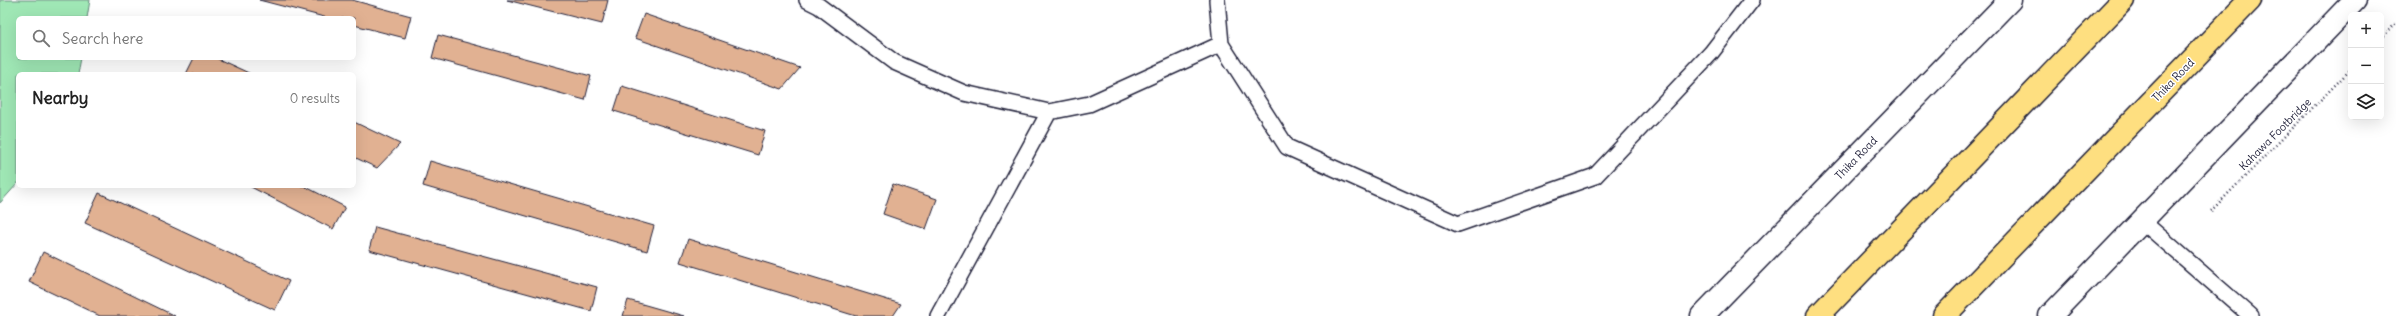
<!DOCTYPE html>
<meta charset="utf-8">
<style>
:root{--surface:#fff;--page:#f6f6f6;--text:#222;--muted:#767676;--line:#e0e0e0}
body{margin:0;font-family:Delius,sans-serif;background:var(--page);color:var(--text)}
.controls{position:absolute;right:12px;top:12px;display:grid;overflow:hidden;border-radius:6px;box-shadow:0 4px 16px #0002}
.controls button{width:36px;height:36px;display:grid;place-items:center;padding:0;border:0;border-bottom:1px solid var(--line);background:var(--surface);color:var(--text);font:20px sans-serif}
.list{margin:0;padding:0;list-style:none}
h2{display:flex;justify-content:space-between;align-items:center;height:52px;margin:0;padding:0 16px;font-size:17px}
h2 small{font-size:13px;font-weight:400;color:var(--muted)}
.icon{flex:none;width:22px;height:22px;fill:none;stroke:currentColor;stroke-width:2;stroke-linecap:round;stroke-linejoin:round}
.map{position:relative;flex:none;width:2396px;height:316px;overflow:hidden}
.search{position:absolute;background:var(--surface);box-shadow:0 4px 16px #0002;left:16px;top:16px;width:340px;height:44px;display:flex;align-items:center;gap:10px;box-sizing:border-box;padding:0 14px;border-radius:6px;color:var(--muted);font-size:15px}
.panel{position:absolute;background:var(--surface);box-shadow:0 4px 16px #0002;left:16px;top:72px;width:340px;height:116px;border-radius:6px}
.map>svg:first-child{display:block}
.green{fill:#9fe7b5;stroke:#608478}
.building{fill:#e1b192;stroke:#22223b}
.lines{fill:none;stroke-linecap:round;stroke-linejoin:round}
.lane-casing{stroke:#22223b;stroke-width:18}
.secondary-casing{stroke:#22223b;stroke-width:25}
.highway-casing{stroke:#22223b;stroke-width:25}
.path{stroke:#22223b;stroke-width:2.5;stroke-dasharray:1 3;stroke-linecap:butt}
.lane{stroke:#fff;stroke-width:15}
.secondary{stroke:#fff;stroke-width:22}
.highway{stroke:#fedf80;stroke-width:22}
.labels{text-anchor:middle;stroke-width:3;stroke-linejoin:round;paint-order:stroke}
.street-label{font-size:11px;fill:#22223b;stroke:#fff}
</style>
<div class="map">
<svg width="2396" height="316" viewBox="0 0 2396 316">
<rect width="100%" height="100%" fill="#fff"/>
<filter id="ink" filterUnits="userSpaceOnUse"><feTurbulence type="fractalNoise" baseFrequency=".025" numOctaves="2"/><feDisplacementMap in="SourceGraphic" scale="8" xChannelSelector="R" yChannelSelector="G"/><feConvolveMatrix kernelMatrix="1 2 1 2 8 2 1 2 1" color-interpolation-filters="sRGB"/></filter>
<g filter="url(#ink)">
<!-- green -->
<path class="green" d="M0,0H90L87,18H18V58H81L78,74H18V183L0,203Z"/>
<!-- building -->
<path class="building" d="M259,0H352L411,16L405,38L354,25V18H328Z
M507,0H608L602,24Z
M644,14L800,68L782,89L635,38Z
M438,35L591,76L585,100L432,58Z
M194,58H216L251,74H186Z
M622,86L765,131L758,155L614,111Z
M354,122L400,144L377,168L354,157Z
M430,161L654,226L647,251L423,186Z
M893,184L937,199L926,229L883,214Z
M249,186H304L345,207L333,229Z
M99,193L289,281L275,310L85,223Z
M375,227L597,287L591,311L369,250Z
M688,239L901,304L893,316H856L680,262Z
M43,252L175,316H100L29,282Z
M628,300L684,316H623Z"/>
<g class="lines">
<!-- lane casing -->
<g class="lane-casing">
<path id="lane" d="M807,0L819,6L894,62L964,93L1049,112L1089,104L1221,44
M1217,0L1221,44L1287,147L1458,224L1595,176L1711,53L1752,0
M2142,221L2251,316
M938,316L1049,112"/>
</g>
<!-- secondary casing -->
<g class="secondary-casing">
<path id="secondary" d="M1702,316L2010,0
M2050,316L2355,0"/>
</g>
<!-- highway casing -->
<g class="highway-casing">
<path id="highway" d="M1818,316L2123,0
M1944,316L2250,0"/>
</g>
<!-- path -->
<path class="path" d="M2381,39L2396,23
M2211,211L2351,69"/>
<!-- lane -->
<use href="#lane" class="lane"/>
<!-- secondary -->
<use href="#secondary" class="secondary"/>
<!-- highway -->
<use href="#highway" class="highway"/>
</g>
</g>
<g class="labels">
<!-- street labels -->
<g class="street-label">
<text transform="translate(2173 80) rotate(-46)" y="4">Thika Road</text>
<text transform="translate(2275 134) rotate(-45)" y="4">Kahawa Footbridge</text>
<text transform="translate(1856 158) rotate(-46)" y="4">Thika Road</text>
</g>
</g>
</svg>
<div class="controls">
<button>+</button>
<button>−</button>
<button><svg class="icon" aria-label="layers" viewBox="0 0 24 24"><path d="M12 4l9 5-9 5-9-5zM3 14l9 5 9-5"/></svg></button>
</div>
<div class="search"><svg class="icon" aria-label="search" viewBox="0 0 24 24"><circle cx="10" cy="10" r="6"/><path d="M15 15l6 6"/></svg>Search here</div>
<section class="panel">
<h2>Nearby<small>0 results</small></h2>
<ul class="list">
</ul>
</section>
</div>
